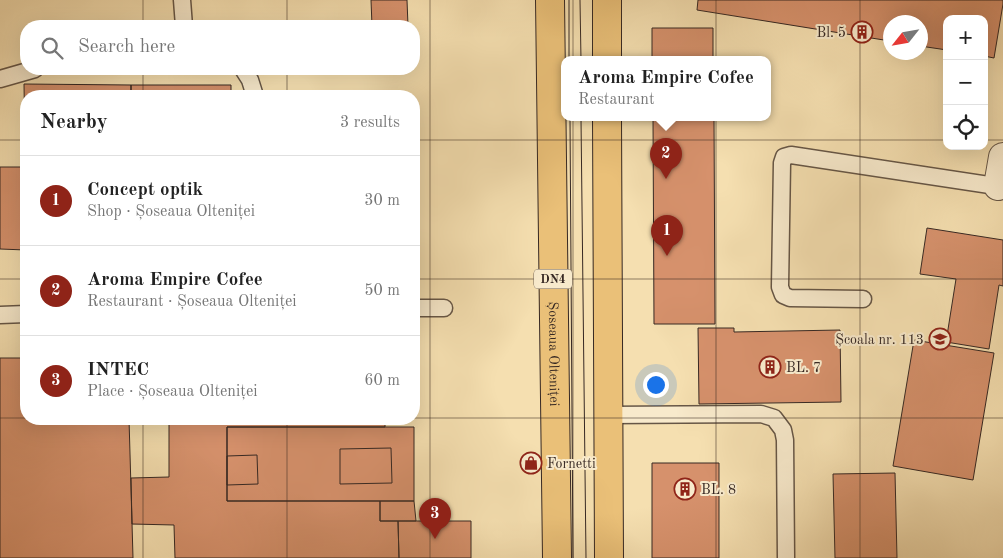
<!DOCTYPE html>
<meta charset="utf-8">
<style>
:root{--surface:#fff;--page:#f6f6f6;--text:#222;--muted:#767676;--line:#e0e0e0;--accent:#8f2418}
body{margin:0;font-family:"Old Standard TT",serif;background:var(--page);color:var(--text)}
.controls{position:absolute;right:15px;top:15px;display:grid;overflow:hidden;border-radius:10px;box-shadow:0 5px 20px #0002}
.controls button{width:45px;height:45px;display:grid;place-items:center;padding:0;border:0;border-bottom:1px solid var(--line);background:var(--surface);color:var(--text);font:25px sans-serif}
.compass{position:absolute;left:883px;top:15px;width:45px;height:45px;border-radius:50%;background:var(--surface);box-shadow:0 5px 20px #0002;rotate:239deg}
.you{position:absolute;left:655px;top:384px;width:18px;height:18px;margin:-12px;border:4px solid #fff;border-radius:50%;background:#1a73e8;box-shadow:0 0 0 8px #1a73e833}
.badge{display:grid;place-items:center;width:32px;height:32px;border-radius:50%;background:var(--accent);color:#fff;font-size:16px;font-weight:700}
.pin{position:absolute;translate:-50% -41px;filter:drop-shadow(0 1px 2px #0008)}
.pin::after{content:'';position:absolute;top:26px;width:18px;height:15px;background:inherit;clip-path:polygon(0 0,100% 0,50% 100%)}
.popup{position:absolute;left:561px;top:56px;width:210px;height:65px;box-sizing:border-box;display:grid;place-content:center;border-radius:10px;background:var(--surface);filter:drop-shadow(0 1px 4px #0005);font-size:16px;white-space:nowrap;color:var(--muted)}
.popup b{font-size:19px;color:var(--text)}
.popup::after{content:'';position:absolute;left:50%;top:100%;margin-left:-10px;border:10px solid transparent;border-top-color:var(--surface)}
.list{margin:0;padding:0;list-style:none}
h2{display:flex;justify-content:space-between;align-items:center;height:65px;margin:0;padding:0 20px;font-size:21px}
h2 small{font-size:16px;font-weight:400;color:var(--muted)}
.list li{display:grid;grid-template-columns:32px 1fr auto;gap:15px;align-items:center;box-sizing:border-box;height:90px;padding:0 20px;border-top:1px solid var(--line)}
.list b{display:block;font-size:19px;white-space:nowrap}
.list p{margin:0;font-size:16px;white-space:nowrap;color:var(--muted)}
.list em{font-size:16px;font-style:normal;color:var(--muted)}
.icon{flex:none;width:28px;height:28px;fill:none;stroke:currentColor;stroke-width:2;stroke-linecap:round;stroke-linejoin:round}
.map{position:relative;flex:none;width:1003px;height:558px;overflow:hidden}
.search{position:absolute;background:var(--surface);box-shadow:0 5px 20px #0002;left:20px;top:20px;width:400px;height:55px;display:flex;align-items:center;gap:12px;box-sizing:border-box;padding:0 18px;border-radius:20px;color:var(--muted);font-size:19px}
.panel{position:absolute;background:var(--surface);box-shadow:0 5px 20px #0002;left:20px;top:90px;width:400px;height:335px;border-radius:20px}
.map>svg:first-child{display:block}
.building{fill:#d6916c;stroke:#362823}
.lines{fill:none;stroke-linecap:round;stroke-linejoin:round}
.service-casing{stroke:#665646;stroke-width:19}
.minor-casing{stroke:#665646;stroke-width:30}
.primary-casing{stroke:#362823;stroke-width:30}
.service{stroke:#f8eacc;stroke-width:16}
.minor{stroke:#f8eacc;stroke-width:28}
.primary{stroke:#eac078;stroke-width:28}
.tram{stroke:#362823;stroke-width:1}
.grid{fill:none;stroke:#362823;stroke-width:1;stroke-opacity:0.55}
.labels{text-anchor:middle;stroke-width:4;stroke-linejoin:round;paint-order:stroke}
.shield{fill:#f8eacc;stroke:#706256;stroke-width:1}
.shield-label{font-size:12px;font-weight:bold;fill:#362823}
.poi-label{font-size:14px;fill:#362823;stroke:#f8eacc;text-anchor:start}
.street-label{font-size:14px;fill:#362823;stroke:#f8eacc}
</style>
<div class="map">
<svg width="1003" height="558" viewBox="0 0 1003 558">
<rect width="100%" height="100%" fill="#f5dfb0"/>
<filter id="stains"><feTurbulence type="fractalNoise" baseFrequency=".004" numOctaves="4"/><feColorMatrix values="0 0 0 0 .2 0 0 0 0 .09 0 0 0 0 .02 0 0 0 .5 -.17"/></filter>
<radialGradient id="worn" r=".72"><stop offset=".6" stop-color="#630" stop-opacity="0"/><stop offset="1" stop-color="#630" stop-opacity=".3"/></radialGradient>
<!-- building -->
<path class="building" d="M371,0H407L408,26H372Z
M698,0H1003V4L994,58L984,56V19H947V50L920,46V22H890V41L697,10Z
M652,28H713V60H652Z
M24,84L131,85V96H26V224Z
M131,85H231V96H131Z
M653,118H714L715,324H654Z
M0,167H26V250L0,249Z
M927,228L1003,240V286L999,285L989,349L946,342L956,279L920,274Z
M698,328H734V332L840,330L841,402L699,404Z
M914,340L994,353L973,480L893,466Z
M0,358H26V419H129L133,558H0Z
M169,419H385V427H227V501H380V521H398L399,558H175L174,525L132,524L131,478L169,477Z
M227,427H414V501H227Z
M391,448L392,483L340,484V449Z
M257,455L258,484L227,485V456Z
M652,463H719V558H652Z
M895,473L897,558H835L833,474Z
M380,501H414L416,521H380Z
M398,521H471V558H399Z"/>
<g class="lines">
<!-- service casing -->
<g class="service-casing">
<path id="service" d="M182,0L184,26
M243,69L250,80L255,96
M0,79L35,69
M863,299L790,298L783,295L780,287L782,163L784,157L791,155L1003,187
M414,308H444
M0,315L26,314
M608,415L761,414L774,418L783,430L785,440L786,558"/>
</g>
<!-- minor casing -->
<g class="minor-casing">
<path id="minor" d="M998,186L1003,157"/>
</g>
<!-- primary casing -->
<g class="primary-casing">
<g id="primary">
<path id="s1" d="M550,0L557,558"/>
<path d="M607,0V60"/>
<path d="M607,118L609,558"/>
</g>
</g>
<!-- service -->
<use href="#service" class="service"/>
<!-- minor -->
<use href="#minor" class="minor"/>
<!-- primary -->
<use href="#primary" class="primary"/>
<!-- tram -->
<path class="tram" d="M569,0V60
M580,0L581,60
M570,118L573,558
M581,118L586,558"/>
</g>
<!-- grid -->
<path class="grid" d="M143,0V26M287,0V26M430,0V558M573,0V558M716,0V558M860,0V558M143,69V96M287,69V96M0,140H26M414,140H947M984,140H1003M0,279H26M414,279H1003M0,418H26M414,418H1003M143,419V558M287,419V558"/>
<!-- icons -->
<defs>
<g id="building-ring" transform="scale(1.125)"><circle r="9.5" fill="#f8eacc" stroke="#8f2418" stroke-width="1.5"/><path d="M-4-6H4V6H1V3H-1V6H-4ZM-2.5-4.3h1.7v1.8h-1.7ZM.8-4.3h1.7v1.8H.8ZM-2.5-1h1.7V.8h-1.7ZM.8-1h1.7V.8H.8Z" fill="#8f2418"/></g>
<g id="school-ring" transform="scale(1.125)"><circle r="9.5" fill="#f8eacc" stroke="#8f2418" stroke-width="1.5"/><path d="M0-5L7-2L0 1L-7-2ZM-4 1L0 2.5L4 1V4Q0 6-4 4Z" fill="#8f2418"/></g>
<g id="shop-ring" transform="scale(1.125)"><circle r="9.5" fill="#f8eacc" stroke="#8f2418" stroke-width="1.5"/><path d="M-5-2.5h2.3a2.7 3.5 0 0 1 5.4 0H5L5.5 6h-11ZM-1.5-2.5h3a1.5 2.3 0 0 0-3 0Z" fill="#8f2418"/></g>
</defs>
<g fill-rule="evenodd">
<use href="#building-ring" x="862" y="32"/>
<use href="#school-ring" x="940" y="339"/>
<use href="#building-ring" x="770" y="367"/>
<use href="#shop-ring" x="531" y="463"/>
<use href="#building-ring" x="685" y="489"/>
</g>
<g class="labels">
<!-- shield labels -->
<rect class="shield" x="534" y="269.5" width="38" height="19" rx="4"/>
<g class="shield-label">
<text x="553" y="283">DN4</text>
</g>
<!-- poi labels -->
<g class="poi-label">
<text x="846" y="37" text-anchor="end">Bl. 5</text>
<text x="924" y="344" text-anchor="end">Școala nr. 113</text>
<text x="786" y="372">BL. 7</text>
<text x="547" y="468">Fornetti</text>
<text x="701" y="494">BL. 8</text>
</g>
<!-- street labels -->
<g class="street-label">
<text dy="5" stroke="none"><textPath href="#s1" startOffset="354">Șoseaua Olteniței</textPath></text>
</g>
</g>
<rect width="100%" height="100%" filter="url(#stains)"/>
<rect width="100%" height="100%" fill="url(#worn)"/>
</svg>
<div class="controls">
<button>+</button>
<button>−</button>
<button><svg class="icon" aria-label="locate" viewBox="0 0 24 24"><circle cx="12" cy="12" r="6"/><path d="M12 2v4M12 18v4M2 12h4M18 12h4"/></svg></button>
</div>
<svg class="compass" viewBox="-18 -18 36 36"><path d="M0-13l5 13h-10z" fill="#e53935"/><path d="M0 13l5-13h-10z" fill="#767676"/></svg>
<div class="you"></div>
<div class="pin badge" style="left:667px;top:256px">1</div>
<div class="pin badge" style="left:666px;top:179px">2</div>
<div class="popup"><b>Aroma Empire Cofee</b>Restaurant</div>
<div class="pin badge" style="left:435px;top:539px">3</div>
<div class="search"><svg class="icon" aria-label="search" viewBox="0 0 24 24"><circle cx="10" cy="10" r="6"/><path d="M15 15l6 6"/></svg>Search here</div>
<section class="panel">
<h2>Nearby<small>3 results</small></h2>
<ul class="list">
<li><span class="badge">1</span><div><b>Concept optik</b><p>Shop · Șoseaua Olteniței</p></div><em>30 m</em></li>
<li><span class="badge">2</span><div><b>Aroma Empire Cofee</b><p>Restaurant · Șoseaua Olteniței</p></div><em>50 m</em></li>
<li><span class="badge">3</span><div><b>INTEC</b><p>Place · Șoseaua Olteniței</p></div><em>60 m</em></li>
</ul>
</section>
</div>
